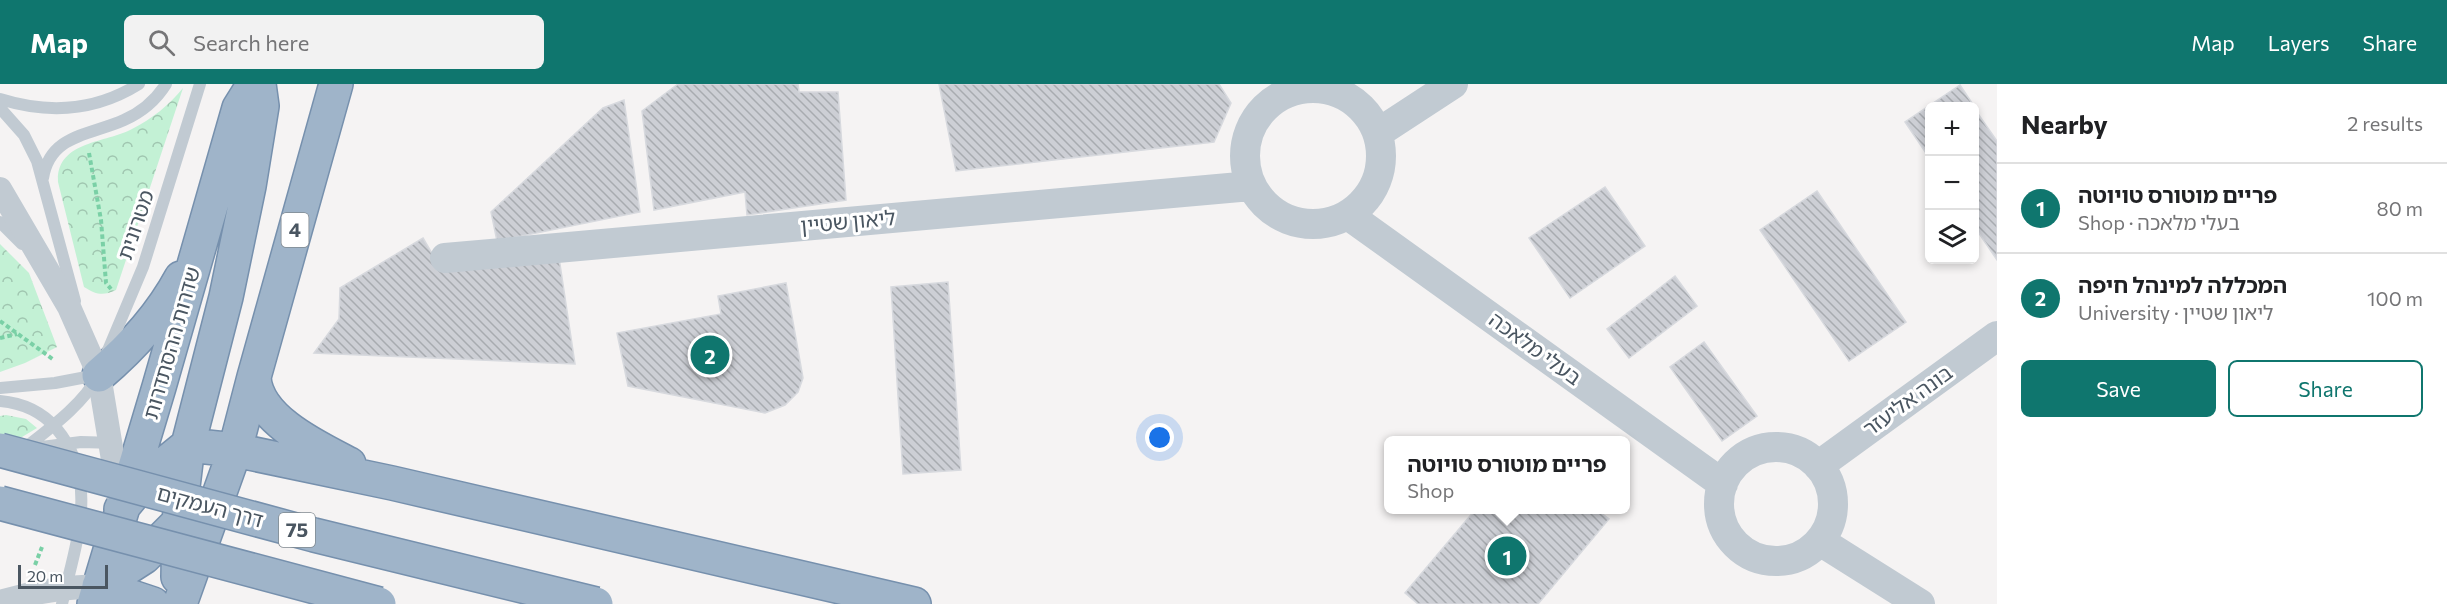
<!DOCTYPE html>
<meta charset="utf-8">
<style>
:root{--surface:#fff;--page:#f2f2f2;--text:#202124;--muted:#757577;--line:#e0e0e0;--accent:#0f766e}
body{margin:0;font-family:Commissioner,"Noto Sans Hebrew",sans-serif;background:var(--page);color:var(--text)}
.controls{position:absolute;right:18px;top:18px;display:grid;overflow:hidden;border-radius:9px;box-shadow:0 3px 9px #0003}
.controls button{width:54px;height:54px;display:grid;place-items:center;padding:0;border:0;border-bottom:2px solid var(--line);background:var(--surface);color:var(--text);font:30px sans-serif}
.scale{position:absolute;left:18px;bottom:15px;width:90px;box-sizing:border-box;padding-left:6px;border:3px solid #4a5661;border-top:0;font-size:16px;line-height:21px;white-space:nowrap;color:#4a5661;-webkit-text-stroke:4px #fff;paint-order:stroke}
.you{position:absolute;left:1160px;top:354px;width:21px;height:21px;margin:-15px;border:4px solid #fff;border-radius:50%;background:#1a73e8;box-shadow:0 0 0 9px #1a73e833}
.badge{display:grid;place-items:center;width:39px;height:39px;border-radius:50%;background:var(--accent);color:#fff;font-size:20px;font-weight:700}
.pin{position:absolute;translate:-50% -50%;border:3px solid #fff;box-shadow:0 2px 6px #0006}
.popup{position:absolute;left:1384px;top:352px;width:246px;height:78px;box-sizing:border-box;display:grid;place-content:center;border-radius:9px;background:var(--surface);filter:drop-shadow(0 2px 4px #0005);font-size:20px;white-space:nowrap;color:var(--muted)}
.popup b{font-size:22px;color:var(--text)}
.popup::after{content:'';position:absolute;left:50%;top:100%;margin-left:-12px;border:12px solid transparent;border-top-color:var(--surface)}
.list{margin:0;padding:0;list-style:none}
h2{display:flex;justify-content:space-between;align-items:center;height:78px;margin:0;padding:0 24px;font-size:26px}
h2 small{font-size:20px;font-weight:400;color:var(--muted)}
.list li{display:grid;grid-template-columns:39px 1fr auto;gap:18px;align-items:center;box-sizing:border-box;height:90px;padding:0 24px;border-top:2px solid var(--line)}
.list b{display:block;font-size:22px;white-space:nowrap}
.list p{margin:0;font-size:20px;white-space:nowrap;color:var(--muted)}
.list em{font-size:20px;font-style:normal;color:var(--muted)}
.actions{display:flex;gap:12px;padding:18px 24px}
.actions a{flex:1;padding:14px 0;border:2px solid var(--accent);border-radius:9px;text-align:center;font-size:21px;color:var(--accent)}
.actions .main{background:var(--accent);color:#fff}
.icon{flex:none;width:33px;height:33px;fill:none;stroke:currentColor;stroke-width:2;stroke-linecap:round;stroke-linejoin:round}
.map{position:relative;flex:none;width:1997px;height:520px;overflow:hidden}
header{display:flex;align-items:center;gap:36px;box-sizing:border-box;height:84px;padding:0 30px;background:var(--accent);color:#fff}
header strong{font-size:28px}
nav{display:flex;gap:33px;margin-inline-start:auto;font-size:21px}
.search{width:420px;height:54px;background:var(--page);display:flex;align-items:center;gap:15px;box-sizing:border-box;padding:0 21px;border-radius:9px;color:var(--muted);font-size:22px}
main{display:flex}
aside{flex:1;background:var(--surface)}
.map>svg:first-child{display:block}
.forest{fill:url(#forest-crowns)}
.building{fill:url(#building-back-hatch);stroke:#d7d9de;stroke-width:1.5}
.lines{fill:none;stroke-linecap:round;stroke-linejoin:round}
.trunk-casing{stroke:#7690ad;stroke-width:36}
.path{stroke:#7ad0a6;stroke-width:4;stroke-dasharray:4.5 3;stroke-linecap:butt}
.service{stroke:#c1cad2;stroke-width:12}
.minor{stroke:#c1cad2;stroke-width:24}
.tertiary{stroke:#c1cad2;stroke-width:30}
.trunk{stroke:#9fb4c9;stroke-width:33}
.trunk-bridge-casing{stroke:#7690ad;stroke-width:36;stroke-linecap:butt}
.trunk-bridge{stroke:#9fb4c9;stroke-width:33}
.labels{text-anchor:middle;stroke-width:6;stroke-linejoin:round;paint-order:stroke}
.shield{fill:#fff;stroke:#808990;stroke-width:1.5}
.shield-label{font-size:20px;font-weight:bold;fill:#4a5661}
.street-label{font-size:21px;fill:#4a5661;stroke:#fff}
</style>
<header>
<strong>Map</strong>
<div class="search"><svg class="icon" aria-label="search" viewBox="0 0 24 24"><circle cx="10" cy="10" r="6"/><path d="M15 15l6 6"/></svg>Search here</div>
<nav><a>Map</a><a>Layers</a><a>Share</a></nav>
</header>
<main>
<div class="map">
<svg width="1997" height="520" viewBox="0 0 1997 520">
<defs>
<pattern id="forest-crowns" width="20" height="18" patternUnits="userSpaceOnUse" patternTransform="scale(1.5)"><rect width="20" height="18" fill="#c3f1d5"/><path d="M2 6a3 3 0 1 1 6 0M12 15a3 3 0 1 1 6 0" fill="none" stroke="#a0c6b0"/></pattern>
<pattern id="building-back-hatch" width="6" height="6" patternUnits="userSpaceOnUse" patternTransform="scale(1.5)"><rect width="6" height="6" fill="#cdcfd5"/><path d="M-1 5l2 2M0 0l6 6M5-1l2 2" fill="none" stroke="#a8abb0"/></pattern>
</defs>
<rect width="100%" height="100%" fill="#f5f3f3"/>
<!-- forest -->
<path class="forest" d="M183,4L116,206C103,212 97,211 84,203L58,98C56,57 106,59 132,45C152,35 169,21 183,4Z
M0,160L29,189L57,263L25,279L0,288Z
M6,331L26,335L37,344L12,359L0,356V332Z"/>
<!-- building -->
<path class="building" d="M678,0H798L799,8H838L846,116L747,131L745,108L654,126L642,27Z
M939,0H1219L1231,19L1214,58L956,87Z
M1960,1L1974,22H1930V75L1905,38Z
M624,16L640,128L497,157L491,128L603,24Z
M1974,24L1997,57V176L1974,142Z
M1605,103L1645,162L1570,214L1529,154Z
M1817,107L1906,238L1849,277L1760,146Z
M423,154L440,183L558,167L575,280L314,269L339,235L340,204Z
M1675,192L1697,222L1629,274L1607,245Z
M948,198L961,386L903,390L891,203Z
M786,199L803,294L798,308L785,321L765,329L628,302L617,249L721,230L718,212Z
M1704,258L1757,332L1722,357L1670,283Z
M1475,426H1597L1609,435L1538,520H1418L1405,509Z"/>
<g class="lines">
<!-- trunk casing -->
<g class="trunk-casing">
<path id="trunk" d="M99,291C131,264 161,231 181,194
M254,293C256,335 316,363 349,380
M121,425L145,396L188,361L235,366L392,399L914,520
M178,493L179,436L188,361L226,213L249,102L262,22L259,0
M99,502L144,473L175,442
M99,502L153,520
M94,520L159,303L239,24L254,0
M180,520L235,366L254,293L336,0"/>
</g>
<!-- path -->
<path class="path" d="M89,69L101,136L106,199L111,205
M0,237L54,276
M0,254L17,250
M35,481L42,463"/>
<!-- service -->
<path class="service" d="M0,15C48,30 96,27 139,0
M0,24L24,51L37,77L75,217
M43,94C50,50 91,51 124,36C142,28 156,16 166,0
M0,138L22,160
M106,271L143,183L200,0
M0,304L55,299L97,291
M0,317C23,319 41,327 56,344C101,397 75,461 62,520
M34,364L81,358L115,359
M20,368C46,347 82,322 98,292"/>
<!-- minor -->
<path class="minor" d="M0,105L69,223L99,291L119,412
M0,518C33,508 65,503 99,502"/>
<!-- tertiary -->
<path class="tertiary" d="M1245 72a68 68 0 1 1 136 0a68 68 0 1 1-136 0Z
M1378,49L1453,0
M1348,131L1723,400
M445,174L1251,102
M1719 420a57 57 0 1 1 114 0a57 57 0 1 1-114 0Z
M1818,382L1997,252
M1820,457L1920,520"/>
<!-- trunk -->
<use href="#trunk" class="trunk"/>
<!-- trunk-bridge casing -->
<g class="trunk-bridge-casing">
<path id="trunk-bridge" d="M0,366L314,451L596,520
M0,419L379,520"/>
</g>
<!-- trunk-bridge -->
<use href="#trunk-bridge" class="trunk-bridge"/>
</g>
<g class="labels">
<!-- shield labels -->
<g class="shield">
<rect x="281.5" y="129" width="27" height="34" rx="4.5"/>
<rect x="279" y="429" width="36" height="34" rx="4.5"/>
</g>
<g class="shield-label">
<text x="295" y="153">4</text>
<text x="297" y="453">75</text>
</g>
<!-- street labels -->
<g class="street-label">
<text transform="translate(848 138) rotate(-5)" y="7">ליאון שטיין</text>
<text transform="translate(136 141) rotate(-71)" y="7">מטרונית</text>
<text transform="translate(172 259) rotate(-74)" y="7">שדרות ההסתדרות</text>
<text transform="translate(1535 265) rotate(36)" y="7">בעלי מלאכה</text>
<text transform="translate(1908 317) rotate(-36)" y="7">בונה אליעזר</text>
<text transform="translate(210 423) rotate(15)" y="7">דרך העמקים</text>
</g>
</g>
</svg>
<div class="controls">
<button>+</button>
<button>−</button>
<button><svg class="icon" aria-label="layers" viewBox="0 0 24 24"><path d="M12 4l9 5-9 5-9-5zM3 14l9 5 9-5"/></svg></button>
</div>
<div class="scale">20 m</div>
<div class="you"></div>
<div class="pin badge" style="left:1507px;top:472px">1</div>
<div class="popup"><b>פריים מוטורס טויוטה</b>Shop</div>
<div class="pin badge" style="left:710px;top:271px">2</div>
</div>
<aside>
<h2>Nearby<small>2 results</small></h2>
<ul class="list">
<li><span class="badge">1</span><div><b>פריים מוטורס טויוטה</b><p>Shop · בעלי מלאכה</p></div><em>80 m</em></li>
<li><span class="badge">2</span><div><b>המכללה למינהל חיפה</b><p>University · ליאון שטיין</p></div><em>100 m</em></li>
</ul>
<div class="actions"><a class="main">Save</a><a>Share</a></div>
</aside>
</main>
